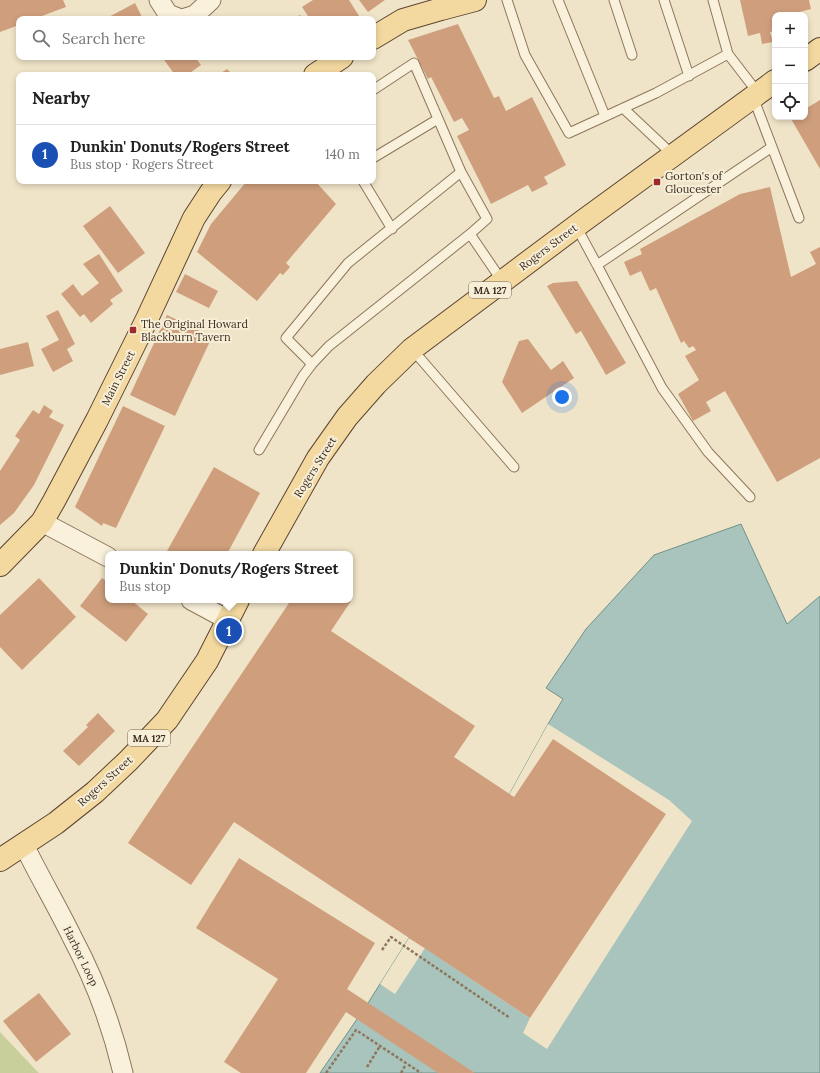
<!DOCTYPE html>
<meta charset="utf-8">
<style>
:root{--surface:#fff;--page:#f6f6f6;--text:#222;--muted:#767676;--line:#e0e0e0;--accent:#9e2a2b}
body{margin:0;font-family:Lora,serif;background:var(--page);color:var(--text)}
.controls{position:absolute;right:12px;top:12px;display:grid;overflow:hidden;border-radius:8px;box-shadow:0 2px 6px #0003}
.controls button{width:36px;height:36px;display:grid;place-items:center;padding:0;border:0;border-bottom:1px solid var(--line);background:var(--surface);color:var(--text);font:20px sans-serif}
.you{position:absolute;left:562px;top:397px;width:14px;height:14px;margin:-10px;border:3px solid #fff;border-radius:50%;background:#1a73e8;box-shadow:0 0 0 6px #1a73e833}
.badge{display:grid;place-items:center;width:26px;height:26px;border-radius:50%;background:var(--accent);color:#fff;font-size:13px;font-weight:700}
.pin{position:absolute;translate:-50% -50%;border:2px solid #fff;box-shadow:0 1px 4px #0006}
.popup{position:absolute;left:105px;top:551px;width:248px;height:52px;box-sizing:border-box;display:grid;place-content:center;border-radius:8px;background:var(--surface);filter:drop-shadow(0 1px 3px #0005);font-size:13px;white-space:nowrap;color:var(--muted)}
.popup b{font-size:15px;color:var(--text)}
.popup::after{content:'';position:absolute;left:50%;top:100%;margin-left:-8px;border:8px solid transparent;border-top-color:var(--surface)}
.list{margin:0;padding:0;list-style:none}
h2{display:flex;justify-content:space-between;align-items:center;height:52px;margin:0;padding:0 16px;font-size:17px}
h2 small{font-size:13px;font-weight:400;color:var(--muted)}
.list li{display:grid;grid-template-columns:26px 1fr auto;gap:12px;align-items:center;box-sizing:border-box;height:60px;padding:0 16px;border-top:1px solid var(--line)}
.list b{display:block;font-size:15px;white-space:nowrap}
.list p{margin:0;font-size:13px;white-space:nowrap;color:var(--muted)}
.list em{font-size:13px;font-style:normal;color:var(--muted)}
.icon{flex:none;width:22px;height:22px;fill:none;stroke:currentColor;stroke-width:2;stroke-linecap:round;stroke-linejoin:round}
.map{position:relative;flex:none;width:820px;height:1073px;overflow:hidden}
.search{position:absolute;background:var(--surface);box-shadow:0 2px 6px #0003;left:16px;top:16px;width:360px;height:44px;display:flex;align-items:center;gap:10px;box-sizing:border-box;padding:0 14px;border-radius:8px;color:var(--muted);font-size:15px}
.panel{position:absolute;background:var(--surface);box-shadow:0 2px 6px #0003;left:16px;top:72px;width:360px;height:112px;border-radius:8px}
.map>svg:first-child{display:block}
.green{fill:#c9cf9b}
.water{fill:#a9c4bc;stroke:#6f938a}
.pier{fill:#f0e4c8}
.building{fill:#cf9f7d}
.lines{fill:none;stroke-linecap:round;stroke-linejoin:round}
.service-casing{stroke:#8d765c;stroke-width:11}
.minor-casing{stroke:#8d765c;stroke-width:21}
.primary-casing{stroke:#5b4430;stroke-width:24}
.path{stroke:#8d765c;stroke-width:2.5;stroke-dasharray:3 2;stroke-linecap:butt}
.service{stroke:#faf1dc;stroke-width:9}
.minor{stroke:#faf1dc;stroke-width:19}
.primary{stroke:#f3d9a0;stroke-width:22}
.poi-dot{fill:#9e2a2b;stroke:#f7eed8;stroke-width:1.5}
.labels{text-anchor:middle;stroke-width:4;stroke-linejoin:round;paint-order:stroke}
.shield{fill:#f7eed8;stroke:#756857;stroke-width:1}
.shield-label{font-size:10px;font-weight:bold;fill:#3d2e20}
.poi-label{font-size:11px;fill:#3d2e20;stroke:#f7eed8;text-anchor:start}
.street-label{font-size:11px;fill:#3d2e20;stroke:#f7eed8}
</style>
<div class="map">
<svg width="820" height="1073" viewBox="0 0 820 1073">
<rect width="100%" height="100%" fill="#f0e4c8"/>
<!-- green -->
<path class="green" d="M0,1032L33,1067L39,1073H0Z"/>
<!-- water -->
<path class="water" d="M741,524L787,624L820,596V1073H320L368,1003L409,938L425,948L548,724L563,699L546,688L586,629L654,555Z"/>
<!-- pier -->
<path class="pier" d="M548,724L669,800L692,821L547,1049L523,1033L530,1018L425,948L395,994L380,984L409,938L425,948Z"/>
<!-- building -->
<path class="building" d="M0,0H63L66,7L34,19H19V25L0,32Z
M313,0H349L361,19H310L302,7Z
M359,0H385L368,12Z
M740,0H809L811,9L788,15H775V31L770,32L773,42L762,44L760,33L748,36Z
M135,3L143,19H105Z
M300,15L303,19H293Z
M458,24L494,98L499,96L506,111L532,97L566,165L544,177L548,184L532,192L528,185L491,204L457,136L469,130L462,118L454,122L431,77L428,79L408,40Z
M162,57H195L201,65L187,75H175Z
M227,69L233,75H218Z
M820,100V169L790,117H805V109Z
M247,181H315L336,204L286,263L290,267L283,275L280,273L257,301L197,252L211,224Z
M770,187L791,277L816,264L810,252L820,247V458L777,482L725,391L706,402L711,411L693,421L678,394L699,380L685,356L696,350L693,346L689,348L684,341L681,343L656,288L650,291L641,271L630,276L624,262L642,254L640,249L740,194Z
M110,206L145,253L118,273L83,226Z
M99,254L123,291L110,300L113,304L91,323L84,314L80,317L61,294L73,284L82,296L99,283L83,264Z
M185,274L218,291L209,308L176,292Z
M577,281L626,363L606,375L581,331L576,334L547,286L553,283Z
M58,310L75,344L67,349L73,361L53,372L41,349L59,340L46,316Z
M167,315L212,337L175,416L130,395Z
M528,339L551,370L563,361L574,378L522,413L502,382L519,341Z
M28,342L34,366L0,375V349Z
M44,405L53,411L49,417L64,425L34,485L14,513L0,525V471L20,440L15,436L33,410L39,414Z
M123,406L165,426L116,528L103,523L102,526L75,507Z
M214,467L260,493L227,554H173L167,551Z
M39,578L76,617L22,670L0,647V615Z
M102,578L108,582V600H131L148,614L126,642L80,606Z
M291,600H349L351,601L331,631L475,726L454,757L514,797L553,739L666,814L530,1018L234,822L191,885L128,843Z
M98,713L115,731L79,766L63,751L88,727L86,725Z
M239,858L375,943L347,989L475,1073H438L346,1012L306,1073H241L224,1062L278,979L196,928Z
M39,993L71,1034L36,1062L3,1021Z"/>
<g class="lines">
<!-- service casing -->
<g class="service-casing">
<path id="service" d="M507,0L525,55L569,133L656,93L728,54L713,0
M558,0L605,116
M614,0L632,55
M664,0L689,76
M728,54L758,93
M753,97L799,218
M623,108L673,155
M373,158L438,119
M461,172L487,219L470,234
M363,181L392,229
M576,226L597,265L772,147
M597,265L662,388L708,452L750,497
M412,349L514,467
M312,364L286,338L348,263L461,172L414,63L373,90
M259,450L303,376L312,364L329,346L470,234L502,281"/>
</g>
<!-- minor casing -->
<g class="minor-casing">
<path id="minor" d="M159,0L168,14L181,19
M182,19L195,15L211,0
M42,522L108,557
M191,600L228,620
M24,845C39,876 57,906 72,937C95,980 112,1026 123,1073"/>
</g>
<!-- primary casing -->
<g class="primary-casing">
<path id="primary" d="M373,38L403,20L441,9L475,0
M805,60L820,49
M315,75L342,57
M264,554L318,458L347,417L376,384L412,349L583,221L775,81
M0,565L42,522L54,501L97,420L147,319L194,218L211,192L220,181
M0,860L56,823L95,792L128,761L167,720L207,661L238,600"/>
</g>
<!-- path -->
<path class="path" d="M382,950L391,937L510,1018
M367,1067L380,1046
M326,1073L356,1030L421,1073
M401,1073L406,1064"/>
<!-- service -->
<use href="#service" class="service"/>
<!-- minor -->
<use href="#minor" class="minor"/>
<!-- primary -->
<use href="#primary" class="primary"/>
</g>
<!-- markers -->
<g class="poi-dot">
<rect x="653" y="178" width="8" height="8" rx="2"/>
<rect x="129" y="326" width="8" height="8" rx="2"/>
</g>
<g class="labels">
<!-- shield labels -->
<g class="shield">
<rect x="469" y="282" width="42" height="16" rx="3"/>
<rect x="128" y="730" width="42" height="16" rx="3"/>
</g>
<g class="shield-label">
<text x="490" y="294">MA 127</text>
<text x="149" y="742">MA 127</text>
</g>
<!-- poi labels -->
<g class="poi-label">
<text x="665" y="180">Gorton's of<tspan x="665" dy="13">Gloucester</tspan></text>
<text x="141" y="328">The Original Howard<tspan x="141" dy="13">Blackburn Tavern</tspan></text>
</g>
<!-- street labels -->
<g class="street-label">
<text transform="translate(548 247) rotate(-37)" y="4">Rogers Street</text>
<text transform="translate(118 378) rotate(-63)" y="4">Main Street</text>
<text transform="translate(315 467) rotate(-58)" y="4">Rogers Street</text>
<text transform="translate(105 781) rotate(-42)" y="4">Rogers Street</text>
<text transform="translate(81 956) rotate(64)" y="4">Harbor Loop</text>
</g>
</g>
</svg>
<div class="controls">
<button>+</button>
<button>−</button>
<button><svg class="icon" aria-label="locate" viewBox="0 0 24 24"><circle cx="12" cy="12" r="6"/><path d="M12 2v4M12 18v4M2 12h4M18 12h4"/></svg></button>
</div>
<div class="you"></div>
<div class="pin badge" style="left:229px;top:631px;background:#1a4fb4">1</div>
<div class="popup"><b>Dunkin' Donuts/Rogers Street</b>Bus stop</div>
<div class="search"><svg class="icon" aria-label="search" viewBox="0 0 24 24"><circle cx="10" cy="10" r="6"/><path d="M15 15l6 6"/></svg>Search here</div>
<section class="panel">
<h2>Nearby<small></small></h2>
<ul class="list">
<li><span class="badge" style="background:#1a4fb4">1</span><div><b>Dunkin' Donuts/Rogers Street</b><p>Bus stop · Rogers Street</p></div><em>140 m</em></li>
</ul>
</section>
</div>
